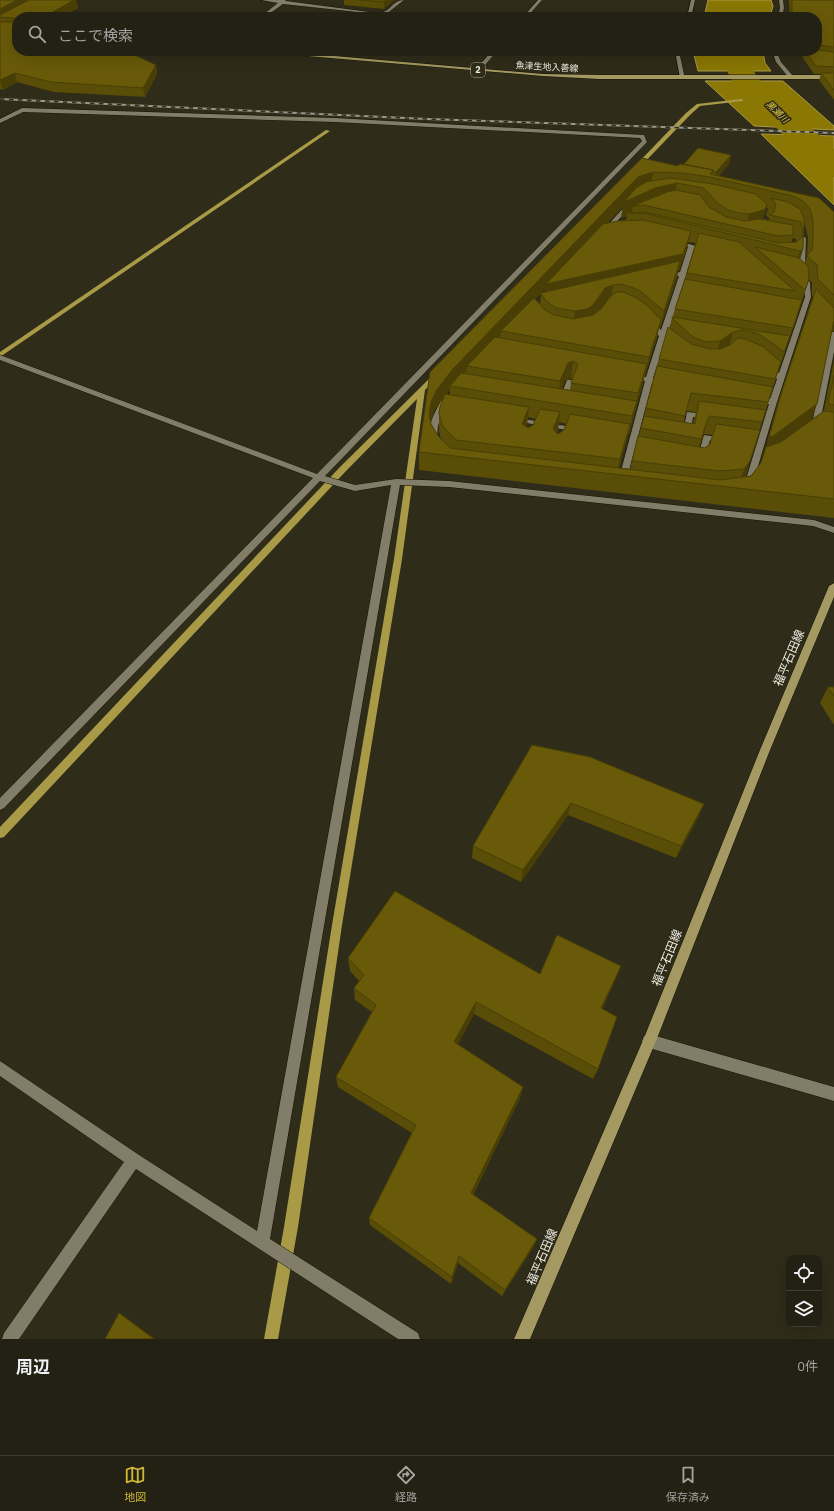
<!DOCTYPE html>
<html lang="ja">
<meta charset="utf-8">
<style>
:root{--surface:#232114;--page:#2f2e22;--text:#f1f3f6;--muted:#a3a3a0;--line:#403e34;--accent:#d0b837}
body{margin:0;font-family:"IBM Plex Sans","Noto Sans JP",sans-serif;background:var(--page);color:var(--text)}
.controls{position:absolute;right:12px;bottom:12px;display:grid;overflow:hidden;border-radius:8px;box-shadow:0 4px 16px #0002}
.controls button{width:36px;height:36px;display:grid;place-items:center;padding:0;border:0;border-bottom:1px solid var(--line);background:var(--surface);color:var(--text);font:20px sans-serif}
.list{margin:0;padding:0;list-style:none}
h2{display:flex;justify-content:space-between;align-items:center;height:52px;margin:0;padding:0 16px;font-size:17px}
h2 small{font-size:13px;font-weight:400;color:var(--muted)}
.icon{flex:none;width:22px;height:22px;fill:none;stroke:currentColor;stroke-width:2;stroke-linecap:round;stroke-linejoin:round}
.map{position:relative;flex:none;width:834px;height:1339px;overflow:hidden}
.search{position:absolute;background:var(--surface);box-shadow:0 4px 16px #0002;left:12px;right:12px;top:12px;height:44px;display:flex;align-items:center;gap:10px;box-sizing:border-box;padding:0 14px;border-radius:16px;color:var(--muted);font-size:15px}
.sheet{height:116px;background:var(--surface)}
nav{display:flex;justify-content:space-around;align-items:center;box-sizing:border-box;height:56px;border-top:1px solid var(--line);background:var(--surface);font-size:11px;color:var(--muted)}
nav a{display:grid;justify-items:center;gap:2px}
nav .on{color:var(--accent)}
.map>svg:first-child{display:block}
.water{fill:#8a7704;stroke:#a89a46}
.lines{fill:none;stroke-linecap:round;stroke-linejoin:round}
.stream{fill:#a89a46;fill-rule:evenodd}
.river{fill:#8a7704;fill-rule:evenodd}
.minor-casing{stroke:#171404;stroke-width:1}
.major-casing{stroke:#171404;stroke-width:1}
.minor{fill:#817d68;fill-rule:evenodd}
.major{fill:#a49962;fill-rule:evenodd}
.rail-casing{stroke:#9b998b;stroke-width:2}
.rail{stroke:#2f2c1a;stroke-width:1.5;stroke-dasharray:4.5;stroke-linecap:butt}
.wall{fill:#594d07;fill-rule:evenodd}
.shaded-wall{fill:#493f06}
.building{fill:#685a08;stroke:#493f06}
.labels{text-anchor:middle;stroke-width:3;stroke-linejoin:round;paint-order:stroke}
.far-street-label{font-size:9px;fill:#edebe0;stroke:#2f2c1a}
.shield{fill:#2f2c1a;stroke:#b4b2a5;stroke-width:1}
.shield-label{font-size:9px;font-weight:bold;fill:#edebe0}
.far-water-label{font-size:9px;font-style:italic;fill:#dec543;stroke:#2f2c1a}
.near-street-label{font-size:12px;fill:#edebe0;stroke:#2f2c1a}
</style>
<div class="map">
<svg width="834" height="1339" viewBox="0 0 834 1339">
<rect width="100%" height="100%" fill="#2f2c1a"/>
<!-- water -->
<path class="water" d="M708,0H771L773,6L770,17H704Z
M693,51H763L765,63L771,71H698Z
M705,81H783L834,126V130L754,126Z
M761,134L834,136V205Z"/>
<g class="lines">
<!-- stream -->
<path class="stream" d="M741,99H743V101L700,106L690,115L639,168L634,167L686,113L697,104Z
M326,130L330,131L0,357V352Z
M437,372L440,374L425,390L402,559L342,925L298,1227L278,1339H264L284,1227L332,925L394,559L417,399L346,471L4,837L0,838V827L340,467L435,373Z"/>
<!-- river -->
<path class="river" d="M717,51H743L757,77L834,149V177L823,174L735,87Z"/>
<!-- minor casing -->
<g class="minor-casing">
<path id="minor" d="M261,0H285L286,1L377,13C391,13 392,0 404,0L385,15L283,4L265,17H260L278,3Z
M538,0H542L527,17H523Z
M691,0H695L691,17H687Z
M779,0H783L784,8L782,17H778L780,8Z
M492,51H497L480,71H476V69Z
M675,51H679L685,79L680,78Z
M772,51H776L781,62L793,76V78H789L776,62Z
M785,51H798L834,56V58Z
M22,108L335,118L644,135L647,142L325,476L355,485L396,479L449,481L814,520L834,527V533L813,526L449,487L400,485L270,1239L418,1333L420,1339H398L136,1169L19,1339H2L4,1333L124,1162L0,1076V1061L139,1155L257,1231L391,485L355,491L320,481L4,808L0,810V798L313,478L0,360V355L317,474L642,141L640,138L335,122L23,112L0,123V119Z
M629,202L634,203L607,232H603V230Z
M803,236L806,238L805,267L797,274L794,272L799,267L800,238Z
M675,240L710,250L707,252L694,249L667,336L678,347L677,349H671L665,342L653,378L669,381L670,383L666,385L652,383L626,482L622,485L618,482L645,381L627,378L626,376L630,374L646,377L659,336L646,323L647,321H653L661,330L679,276L664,279L661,277L680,272L688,247L673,243L672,242Z
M799,274L810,282L811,297L777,402L754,480L747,489L744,490L740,487L746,479L769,404L753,401L752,399L756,397L770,399L777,379L763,365L767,363L779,373L805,297L804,283L796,276Z
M831,332H834V352L820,423L834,426V430L813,426L812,424Z
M567,380H573L574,382L566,403L562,405H559L558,403Z
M443,398H446L450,400C442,413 434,428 439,443L435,446L432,445C424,430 435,411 443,398Z
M687,412L709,414L713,416L709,418L693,417L690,437L686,439L682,437Z
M512,417L578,428L582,430L578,432L515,421H512Z
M704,435L725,438L729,440L725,442L710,440L704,462L700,465L696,462Z
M649,1034L834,1087V1101L649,1048L644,1046L642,1041L644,1036Z"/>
</g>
<!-- major casing -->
<g class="major-casing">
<path id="major" d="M258,51H277L543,74L599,75H834V79H599L543,76L260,52Z
M834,583V597L770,750L656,1041L530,1339H514L644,1038L760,750L829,586Z"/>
</g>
<!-- minor -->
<use href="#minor" class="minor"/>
<!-- major -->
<use href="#major" class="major"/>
<!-- rail casing -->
<g class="rail-casing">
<path id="rail" d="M0,99L427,119L834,133"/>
</g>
<!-- rail -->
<use href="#rail" class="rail"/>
</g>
<!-- wall -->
<path class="wall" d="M0,0H76L78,8L62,17H17L156,65L157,74L145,97L54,92L17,82L3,90L0,89Z
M344,0H394L384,9L344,5Z
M789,0H834V100L819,80L821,74H814L803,58L804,51H817V17H790Z
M731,155L729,164L719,176L819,198L834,212V331L832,332L811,420L824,411L834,360V518L419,470V452L430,372L642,158L677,166ZM623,207L621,218L627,216L626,220L607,223ZM766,208H768L766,215L769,218V220L763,219ZM803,224L805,225L808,237L807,256L805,264L800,259L803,249ZM793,238L796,239V242L791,243ZM688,242L696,243L685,279L675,309L673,317L672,318L670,328L659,359L630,469L619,468L628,434H629L645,375L657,337L659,327L660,328L677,278L678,271H679L687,248ZM809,280L812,282V296L813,297L778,402L764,455L761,463L751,476L745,477L773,387ZM546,288L545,292L541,293ZM541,294L540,304L535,299ZM604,305L601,309L599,311L602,306ZM571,379H572L571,383L570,390L562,389L565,381ZM450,389V394H447ZM444,398L439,413V431L441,439L438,436L431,424L430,421L435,409ZM686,411L696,412L693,424L684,422ZM528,417L536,419L533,425L528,428L526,427ZM559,422L567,424L564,430L558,434L557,433L558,430ZM704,434L713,435L710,444L705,448L699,447Z
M828,687H834V725L820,703Z
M532,745L699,816L676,858L568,815L521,882L472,858L473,846Z
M348,958L540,974L621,966L616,978L602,1009L598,1069L593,1079L474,1014L458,1044L523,1087L520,1098L473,1195L534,1246L502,1296L458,1263L451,1284L370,1225L369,1218L412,1133L338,1087L336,1077L372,1012L355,1000L354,988L359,981L350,971Z"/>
<!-- shaded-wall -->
<path class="shaded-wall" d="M17,0H33L0,17V9Z
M74,0H76L78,8L62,17H44Z
M387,0H394L384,9V2Z
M156,65L157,74L145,97L143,88Z
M15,73L17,82L3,90L0,80Z
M731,155L729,164L716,179L715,178L716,172Z
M653,172L650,188H655L677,183L674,200L644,205L633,206L632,213H627V216L621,218L623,207L550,283L691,231L687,248L679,271H678L677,278L660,328L664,311L677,271L613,285L611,302L602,306L590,323L572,329L575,311L545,300L546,288L504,332L501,331V335L471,367L467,366V371L452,386H450V389L435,409L431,420L429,431V413L431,402L436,391L452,370L638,177Z
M767,204L761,226L745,229L749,214Z
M803,249L798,266L795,268L800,251Z
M809,279L803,297L799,307L805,290Z
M834,318V331L829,334Z
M661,320L657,337L645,375L649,357Z
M733,332L729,349L715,359L720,341Z
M573,361L571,379L565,381L558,399L560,381L568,363Z
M647,364L643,382L635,411L638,393Z
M637,401L633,419L629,434L632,416Z
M817,404L811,422L763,455L769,437Z
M529,407L527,425L521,442L522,424Z
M560,412L558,430L551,447L553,429Z
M709,416L704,434L696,457L701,439Z
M630,424L626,442L617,474L620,459Z
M750,461L745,479L738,488L744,469Z
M571,803L568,815L521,882L523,870Z
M704,804L699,816L676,858L681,846Z
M621,966L616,978L596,1020L601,1008Z
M476,1002L474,1014L453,1053L454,1042Z
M523,1087L520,1098L469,1201L471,1193Z
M537,1239L534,1246L502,1296L505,1290Z
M459,1256L458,1263L451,1284L452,1277Z
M119,1313L127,1318L155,1339H154Z"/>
<!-- building -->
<path class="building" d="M0,0H17L0,9Z
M29,0H74L44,17H17V51H126L156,65L143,88L51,82L15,73L0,80V22H14L16,21L15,18L0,17V15Z
M359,0H387L384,2Z
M792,0H834V47L817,45V17H792Z
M817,50L834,52V67L816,66L805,51H817Z
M821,73H834V90Z
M698,148L731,155L716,172H713V170L684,164Z
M642,158L677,166L680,164L713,170L710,174L819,198L834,212V295L818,279L817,265L807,256L812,250L813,240V220L810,209L803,201L793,196L710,177L682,173L653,172L638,177L452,370L436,391L431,402L429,413L431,424L438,436L450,448L720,480L751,476L761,463L766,447L781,442L824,411L834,412V499L419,452L430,372Z
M670,178L713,184L756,194L767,204L765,209L760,211L749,214L739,213L728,210L717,203L709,193L703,188L677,183L655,188L624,202L636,188L646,182Z
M676,190L700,195L709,207L726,217L745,221L760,219L793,225V235L778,236L644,205L633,206L667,192Z
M771,198L788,202L800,209L804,219L803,249L800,251L643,213H627L644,212L778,243L797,242L803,236L801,222L770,215L774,212L776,204Z
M643,220L691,231L683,254L546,284L603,224L618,221Z
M699,233L739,242L795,291L687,273Z
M755,247L799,258L808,266L809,279L805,290Z
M680,261L664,311L639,290L622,284L613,285L605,288L593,305L587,309L575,311L556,308L546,301L541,293Z
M685,279L802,300L793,328L675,309Z
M816,289L834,308V320L817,404L773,436L769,437L784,385Z
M616,292H623L635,297L647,305L661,320L649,357L501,331L534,298L545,310L554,315L573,319L593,315L601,309L610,297Z
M672,317L790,336L784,352L775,345L757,333L743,330L733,332L720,341L706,342L693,337L672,318Z
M668,327L691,344L710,349H720L730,345L738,338L745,339L762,346L781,362L775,379L659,359Z
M495,337L647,364L638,393L571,383L578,364L573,361L568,363L560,381L467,366Z
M657,366L773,387L768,402L691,393L685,416L646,408Z
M461,373L637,401L632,416L450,386Z
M834,375V405L828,404Z
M445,394L529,407L522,424L528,428L533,425L540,409L560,412L553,429L558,434L564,430L570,414L630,424L620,459L456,440L442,425L439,413L440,407Z
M699,401L766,410L762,422L709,416L701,439L641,428L644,416L695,424Z
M716,424L760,430L750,461L744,469L720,471L632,461L638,436L705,448L710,444Z
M828,687H834V696Z
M532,745L590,757L704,804L681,846L571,803L523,870L473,846Z
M395,891L540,974L557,935L621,966L601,1008L617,1017L598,1069L476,1002L454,1042L523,1087L471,1193L537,1239L505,1290L459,1256L452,1277L369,1218L416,1125L336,1077L376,1005L354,988L364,975L348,958Z
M119,1313L154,1339H105Z"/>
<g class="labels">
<!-- far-street labels -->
<g class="far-street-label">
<text transform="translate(547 67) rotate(3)" y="3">魚津生地入善線</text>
</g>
<!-- shield labels -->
<rect class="shield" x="471" y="63" width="14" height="14" rx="3"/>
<g class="shield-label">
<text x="478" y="73">2</text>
</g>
<!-- far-water labels -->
<g class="far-water-label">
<text transform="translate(777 112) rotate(44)" y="3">黒瀬川</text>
</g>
<!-- near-street labels -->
<g class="near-street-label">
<text transform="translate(789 658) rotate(-67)" y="4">福平石田線</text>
<text transform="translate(667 958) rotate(-68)" y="4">福平石田線</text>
<text transform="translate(542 1257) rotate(-67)" y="4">福平石田線</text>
</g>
</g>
</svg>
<div class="controls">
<button><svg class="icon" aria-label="locate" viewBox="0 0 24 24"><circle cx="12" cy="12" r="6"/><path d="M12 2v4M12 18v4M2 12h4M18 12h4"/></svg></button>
<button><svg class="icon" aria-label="layers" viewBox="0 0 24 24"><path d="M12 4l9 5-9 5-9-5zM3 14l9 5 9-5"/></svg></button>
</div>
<div class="search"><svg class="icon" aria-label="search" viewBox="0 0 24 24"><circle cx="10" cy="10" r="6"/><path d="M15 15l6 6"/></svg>ここで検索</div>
</div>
<section class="sheet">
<h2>周辺<small>0件</small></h2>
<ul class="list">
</ul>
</section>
<nav>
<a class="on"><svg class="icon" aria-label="map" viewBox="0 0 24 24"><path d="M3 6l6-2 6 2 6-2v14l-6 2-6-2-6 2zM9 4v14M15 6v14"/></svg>地図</a>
<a><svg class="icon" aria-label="directions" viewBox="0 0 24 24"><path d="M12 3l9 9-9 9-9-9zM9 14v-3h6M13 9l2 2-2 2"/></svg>経路</a>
<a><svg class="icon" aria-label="saved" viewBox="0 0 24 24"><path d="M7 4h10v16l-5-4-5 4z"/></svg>保存済み</a>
</nav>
